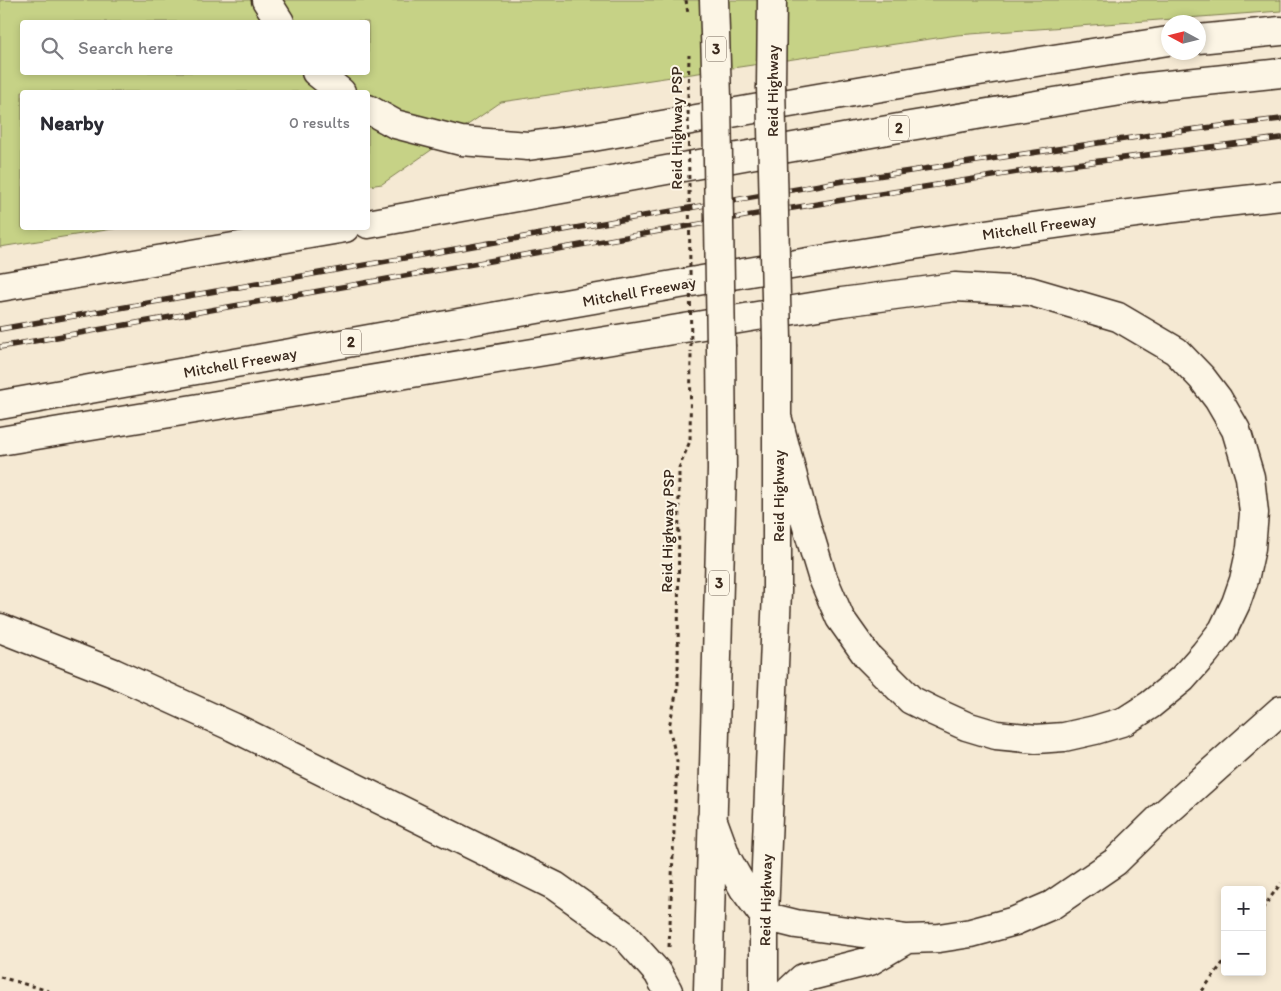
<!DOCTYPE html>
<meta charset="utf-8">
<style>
:root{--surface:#fff;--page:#f7f7f7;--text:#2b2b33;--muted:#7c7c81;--line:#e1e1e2}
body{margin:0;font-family:Itim,sans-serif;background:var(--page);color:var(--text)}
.controls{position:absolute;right:15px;bottom:15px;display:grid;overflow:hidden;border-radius:5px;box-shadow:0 2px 8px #0003}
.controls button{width:45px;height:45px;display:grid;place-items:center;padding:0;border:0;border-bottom:1px solid var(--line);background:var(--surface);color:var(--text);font:25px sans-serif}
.compass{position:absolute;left:1161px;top:15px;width:45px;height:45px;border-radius:50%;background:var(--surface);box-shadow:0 2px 8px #0003;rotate:277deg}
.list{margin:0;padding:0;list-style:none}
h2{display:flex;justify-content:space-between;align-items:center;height:65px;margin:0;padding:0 20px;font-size:21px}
h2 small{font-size:16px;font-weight:400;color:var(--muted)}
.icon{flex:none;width:28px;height:28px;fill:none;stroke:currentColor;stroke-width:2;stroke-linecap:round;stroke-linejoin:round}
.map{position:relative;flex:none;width:1281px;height:991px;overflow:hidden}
.search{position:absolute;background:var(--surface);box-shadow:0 2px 8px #0003;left:20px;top:20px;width:350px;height:55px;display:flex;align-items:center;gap:12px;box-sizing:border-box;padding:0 18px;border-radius:5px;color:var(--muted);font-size:19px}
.panel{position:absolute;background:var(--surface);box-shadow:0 2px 8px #0003;left:20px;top:90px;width:350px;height:140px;border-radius:5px}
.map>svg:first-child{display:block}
.green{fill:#c6d286;stroke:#807e52;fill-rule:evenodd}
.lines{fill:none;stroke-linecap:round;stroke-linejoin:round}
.highway-casing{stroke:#3b2a1e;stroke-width:31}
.path{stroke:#3b2a1e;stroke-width:3;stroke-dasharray:4 4;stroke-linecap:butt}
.highway{stroke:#fcf5e5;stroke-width:28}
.rail-casing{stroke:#3b2a1e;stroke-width:5.5}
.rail{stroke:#fcf5e5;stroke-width:4;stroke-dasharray:11;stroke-linecap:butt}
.highway-bridge-casing{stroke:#3b2a1e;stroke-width:31;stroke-linecap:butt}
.path-bridge{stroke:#3b2a1e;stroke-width:3;stroke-dasharray:4 4;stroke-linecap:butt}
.highway-bridge{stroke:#fcf5e5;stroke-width:28}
.labels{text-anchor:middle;stroke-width:4;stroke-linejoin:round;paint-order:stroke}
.shield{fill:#fcf5e5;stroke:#75675a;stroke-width:1}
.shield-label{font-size:15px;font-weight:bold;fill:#3b2a1e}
.street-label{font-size:16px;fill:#3b2a1e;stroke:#fcf5e5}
</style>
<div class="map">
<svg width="1281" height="991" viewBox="0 0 1281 991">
<rect width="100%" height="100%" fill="#f5e9d3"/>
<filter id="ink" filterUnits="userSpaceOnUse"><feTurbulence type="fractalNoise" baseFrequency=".02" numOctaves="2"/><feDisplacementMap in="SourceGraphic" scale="10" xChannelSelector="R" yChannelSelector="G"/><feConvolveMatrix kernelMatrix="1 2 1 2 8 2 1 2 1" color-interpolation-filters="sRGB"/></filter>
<g filter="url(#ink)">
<!-- green -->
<path class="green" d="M0,0H1281V11L957,35L501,102L382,184L368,186V92H22V228H119L0,247ZM22,22H368V72H22Z"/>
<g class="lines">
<!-- highway casing -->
<g class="highway-casing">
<path id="highway" d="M266,0L280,22
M714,0L717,98
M1198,39L1281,31
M316,72L341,92
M771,86L772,0
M368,109L395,124L461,141L528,146L587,138L922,80L1168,41
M368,224L910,126L1139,88L1281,73
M0,287L345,228
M0,405C188,371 377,338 565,304C803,262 1041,221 1281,196
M0,441L842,302L955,287L1029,291L1118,317L1176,351L1202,378L1218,399L1236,430L1250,477L1254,513L1251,548L1244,580L1236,603L1223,630L1205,653L1182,679L1150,705L1125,721L1095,730L1064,737L1036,739L996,735L966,726L933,711L911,700L867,656L840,618L822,576L801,507L778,420
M0,628L114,673L233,727L555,886L624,935L658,973L668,991
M712,818L727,859L744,889L764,916L796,924L907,939L939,938L971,933L1015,921L1052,905L1115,862L1162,816L1281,710
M708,991L722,470L721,347
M764,991V916L777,591V339
M789,991L803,978L870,961L907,939"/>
</g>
<!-- path -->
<path class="path" d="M686,0L688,14
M688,97L689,55
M1262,909L1281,883
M669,947L677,761L669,727L678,685L679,468L690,441L691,353
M0,977L49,991
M1202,991L1225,960"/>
<!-- highway -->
<use href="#highway" class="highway"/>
<!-- rail casing -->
<g class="rail-casing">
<path id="rail" d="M0,329L837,182L1171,132L1281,119
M0,347L774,211L1037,169L1281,138"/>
</g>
<!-- rail -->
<use href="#rail" class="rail"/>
<!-- highway-bridge casing -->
<g class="highway-bridge-casing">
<path id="highway-bridge" d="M771,86L777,339
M717,98L721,347"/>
</g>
<!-- path-bridge -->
<path class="path-bridge" d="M688,103L691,352"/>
<!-- highway-bridge -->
<use href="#highway-bridge" class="highway-bridge"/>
</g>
</g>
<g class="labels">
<!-- shield labels -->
<g class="shield">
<rect x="706" y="36.5" width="20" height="25" rx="4"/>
<rect x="889" y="115.5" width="20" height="25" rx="4"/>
<rect x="341" y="329.5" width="20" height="25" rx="4"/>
<rect x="709" y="570.5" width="20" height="25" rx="4"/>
</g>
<g class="shield-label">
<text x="716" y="54">3</text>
<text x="899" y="133">2</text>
<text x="351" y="347">2</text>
<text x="719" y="588">3</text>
</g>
<!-- street labels -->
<g class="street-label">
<text transform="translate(772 91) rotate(-90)" y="6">Reid Highway</text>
<text transform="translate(676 128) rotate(-90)" y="6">Reid Highway PSP</text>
<text transform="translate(1039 226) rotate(-8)" y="6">Mitchell Freeway</text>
<text transform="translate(639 291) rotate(-10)" y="6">Mitchell Freeway</text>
<text transform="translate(240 362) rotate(-10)" y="6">Mitchell Freeway</text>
<text transform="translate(778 496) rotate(-90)" y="6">Reid Highway</text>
<text transform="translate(667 531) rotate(-89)" y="6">Reid Highway PSP</text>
<text transform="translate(765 900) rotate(-89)" y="6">Reid Highway</text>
</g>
</g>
</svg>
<div class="controls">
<button>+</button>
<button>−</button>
</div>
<svg class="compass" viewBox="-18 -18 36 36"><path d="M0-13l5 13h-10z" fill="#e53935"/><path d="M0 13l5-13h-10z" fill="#7c7c81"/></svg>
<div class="search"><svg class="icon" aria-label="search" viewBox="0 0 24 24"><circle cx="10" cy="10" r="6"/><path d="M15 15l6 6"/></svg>Search here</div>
<section class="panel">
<h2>Nearby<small>0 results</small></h2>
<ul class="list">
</ul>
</section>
</div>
